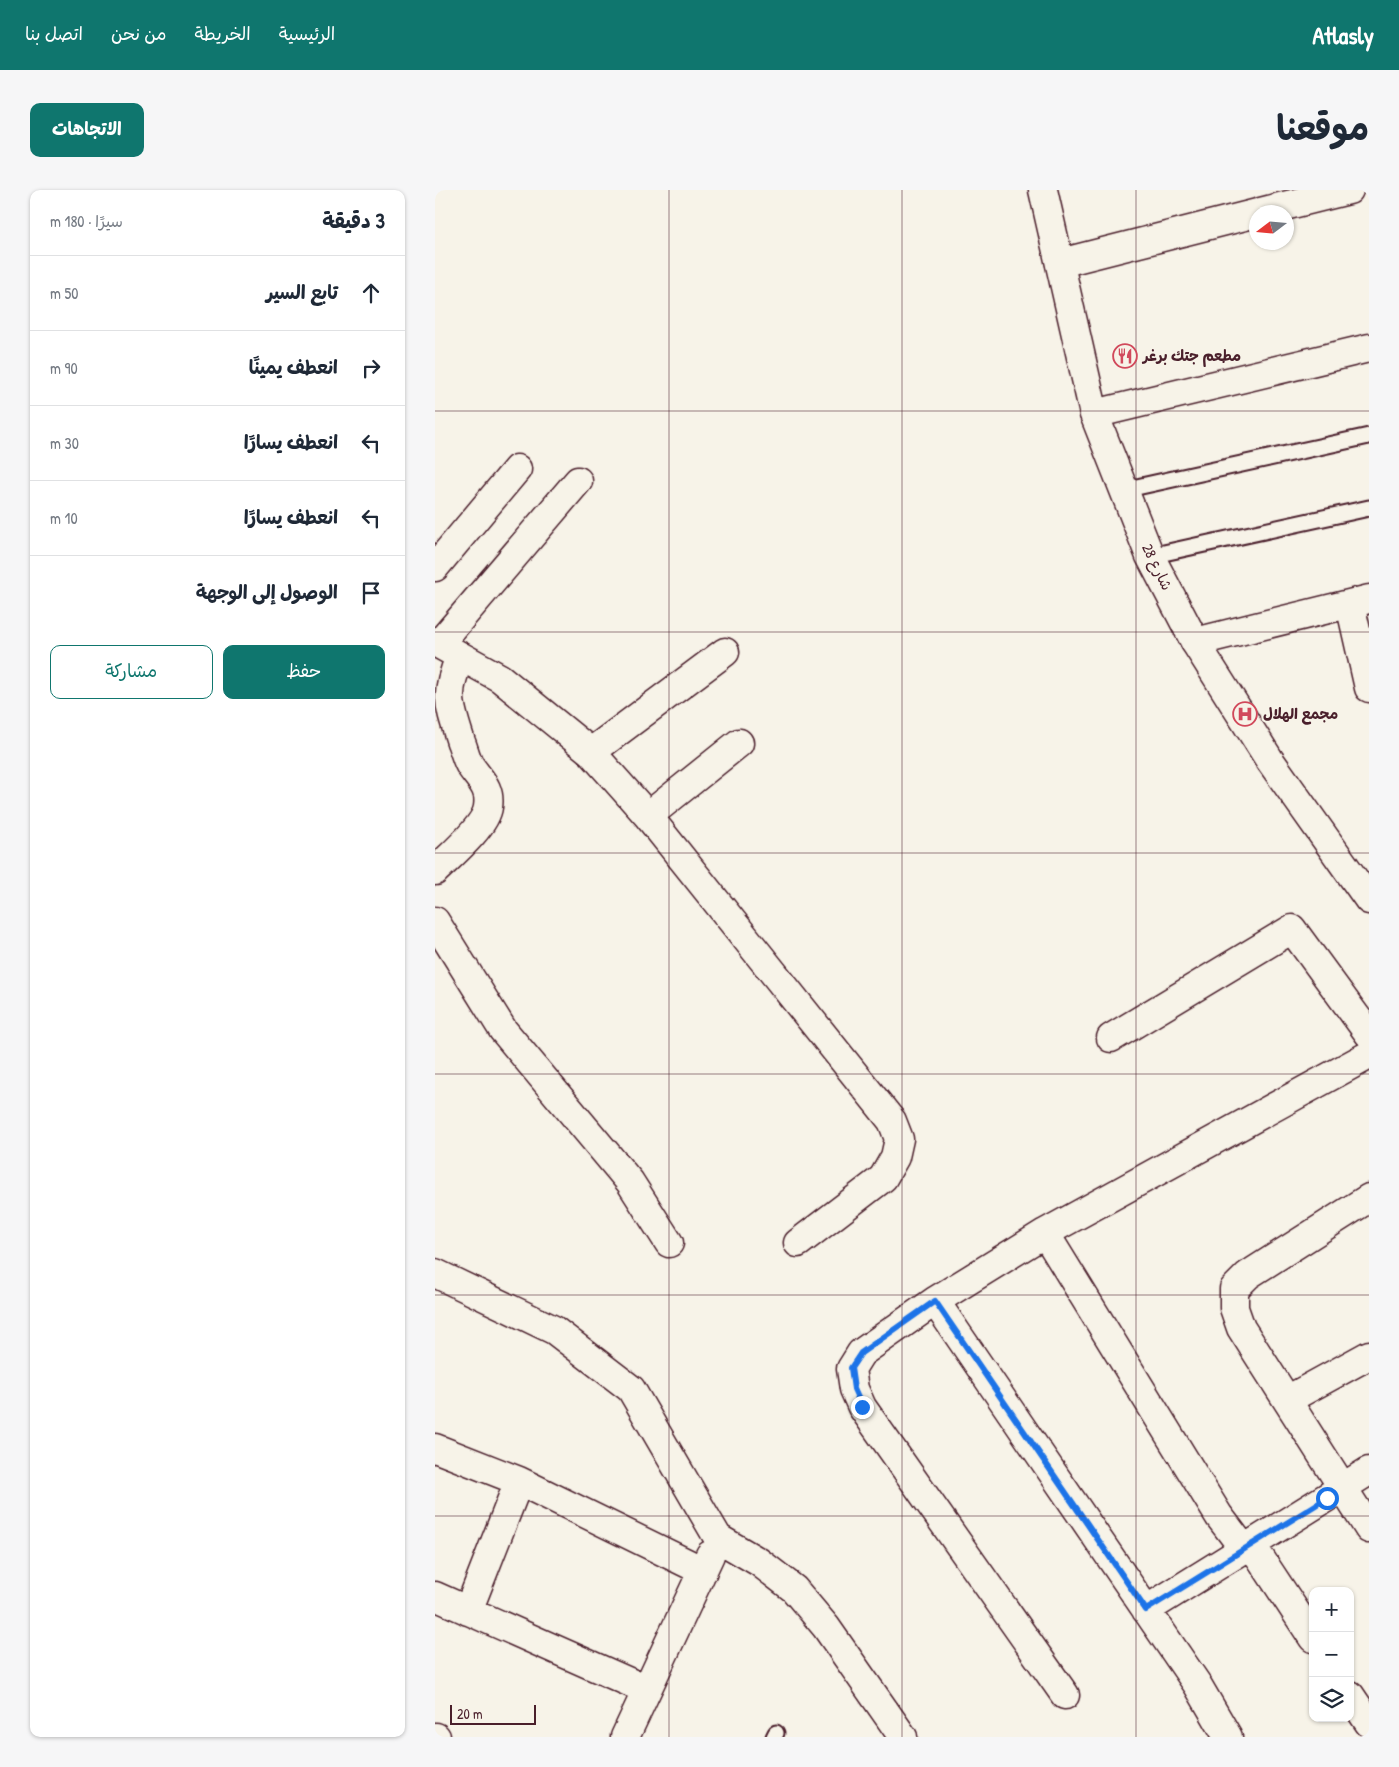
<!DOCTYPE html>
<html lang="ar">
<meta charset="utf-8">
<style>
:root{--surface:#fff;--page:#f6f6f7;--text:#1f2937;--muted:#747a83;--line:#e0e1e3;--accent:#0f766e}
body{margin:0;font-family:"Patrick Hand","Playpen Sans Arabic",sans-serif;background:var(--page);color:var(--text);direction:rtl}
.controls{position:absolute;right:15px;bottom:15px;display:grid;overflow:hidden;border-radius:10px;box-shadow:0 1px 4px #0004}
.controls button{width:45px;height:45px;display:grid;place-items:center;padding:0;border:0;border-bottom:1px solid var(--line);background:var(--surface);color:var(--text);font:25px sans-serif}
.compass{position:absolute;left:814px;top:15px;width:45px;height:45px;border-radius:50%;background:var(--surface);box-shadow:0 1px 4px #0004;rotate:254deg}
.scale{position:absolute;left:15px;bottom:12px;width:86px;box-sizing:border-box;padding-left:5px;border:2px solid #4a1f2b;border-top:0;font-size:14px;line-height:18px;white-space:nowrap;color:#4a1f2b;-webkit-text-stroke:4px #f7f3e8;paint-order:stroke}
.stop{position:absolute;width:15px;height:15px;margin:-11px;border:4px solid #1a73e8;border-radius:50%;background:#fff}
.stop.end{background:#1a73e8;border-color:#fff;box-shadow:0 1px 5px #0008}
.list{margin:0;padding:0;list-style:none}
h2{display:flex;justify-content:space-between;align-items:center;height:65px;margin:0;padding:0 20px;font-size:21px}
h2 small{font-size:16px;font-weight:400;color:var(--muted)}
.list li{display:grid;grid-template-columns:32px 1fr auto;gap:15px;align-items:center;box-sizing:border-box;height:75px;padding:0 20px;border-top:1px solid var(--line)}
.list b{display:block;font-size:19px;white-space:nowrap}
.list em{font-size:16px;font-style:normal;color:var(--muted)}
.actions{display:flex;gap:10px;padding:15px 20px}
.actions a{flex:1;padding:11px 0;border:1px solid var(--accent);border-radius:10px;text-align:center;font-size:18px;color:var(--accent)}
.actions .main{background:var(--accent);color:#fff}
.icon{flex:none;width:28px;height:28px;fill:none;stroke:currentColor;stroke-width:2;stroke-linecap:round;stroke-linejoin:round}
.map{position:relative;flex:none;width:934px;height:1547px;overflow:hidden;direction:ltr;border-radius:10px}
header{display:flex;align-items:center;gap:30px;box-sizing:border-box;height:70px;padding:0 25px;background:var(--accent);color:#fff}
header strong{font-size:24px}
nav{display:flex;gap:28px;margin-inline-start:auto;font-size:18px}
.intro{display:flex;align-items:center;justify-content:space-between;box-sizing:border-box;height:120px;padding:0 30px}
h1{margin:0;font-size:35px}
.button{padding:12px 22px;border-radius:10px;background:var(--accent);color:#fff;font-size:18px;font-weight:700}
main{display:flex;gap:30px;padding:0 30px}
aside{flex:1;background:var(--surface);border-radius:10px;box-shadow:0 1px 4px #0004}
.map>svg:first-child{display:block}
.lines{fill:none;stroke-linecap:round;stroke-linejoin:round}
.service-casing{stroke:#4a1f2b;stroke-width:19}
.minor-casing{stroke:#4a1f2b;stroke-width:31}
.tertiary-casing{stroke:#4a1f2b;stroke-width:31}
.service{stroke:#f7f3e8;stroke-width:15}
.minor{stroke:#f7f3e8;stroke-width:28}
.tertiary{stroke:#f7f3e8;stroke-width:28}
.route{stroke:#1a73e8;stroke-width:6}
.grid{fill:none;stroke:#4a1f2b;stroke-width:1;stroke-opacity:0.55}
.labels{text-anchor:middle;stroke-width:4;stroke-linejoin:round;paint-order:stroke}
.poi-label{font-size:15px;font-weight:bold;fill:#4a1f2b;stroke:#f7f3e8;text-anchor:start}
.street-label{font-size:15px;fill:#4a1f2b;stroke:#f7f3e8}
</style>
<header>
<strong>Atlasly</strong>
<nav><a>الرئيسية</a><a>الخريطة</a><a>من نحن</a><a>اتصل بنا</a></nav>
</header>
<div class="intro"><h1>موقعنا</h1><a class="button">الاتجاهات</a></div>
<main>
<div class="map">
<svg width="934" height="1547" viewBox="0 0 934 1547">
<rect width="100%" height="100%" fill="#f7f3e8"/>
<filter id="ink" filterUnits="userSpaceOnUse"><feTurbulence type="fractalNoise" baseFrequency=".02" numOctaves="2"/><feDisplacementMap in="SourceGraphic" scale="10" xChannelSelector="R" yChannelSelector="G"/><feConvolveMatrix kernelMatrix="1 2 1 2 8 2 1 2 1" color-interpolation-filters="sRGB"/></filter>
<g filter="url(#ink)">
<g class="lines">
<!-- service casing -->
<g class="service-casing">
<path id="service" d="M688,300L934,246
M715,366L934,318
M339,1547L341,1543"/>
</g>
<!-- minor casing -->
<g class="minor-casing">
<path id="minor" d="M825,22L914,0
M625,73L822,23
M659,224L934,158
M0,377L82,279
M915,414L934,498
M0,452L65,488L156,562L213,626L457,931L464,949L460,967L448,988L363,1053
M760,452L934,409
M4,454L143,291
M156,562L290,462
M213,626L304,553
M0,681C14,667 51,636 53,617C56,598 45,590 36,577C31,570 29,559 26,552C14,514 9,505 25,467
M0,731L68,840L195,992L234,1053
M676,848L857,739L934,844
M934,1008L813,1085L799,1099V1118L806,1138L934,1339
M610,1043L784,1326L803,1351L813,1356L824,1366L878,1448
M0,1083L119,1140L196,1199L283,1348L324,1372L359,1399L391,1437L468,1547
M500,1111L762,1494L793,1547
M852,1210L934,1165
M0,1258L84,1291L268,1381
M0,1406L212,1500
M711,1420L934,1281
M33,1421L84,1291
M630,1505L427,1217L419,1199L416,1179L426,1163L500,1111L610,1043L934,865
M915,1505L934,1533
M0,1547H1
M190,1547L275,1365"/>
</g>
<!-- tertiary casing -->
<g class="tertiary-casing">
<path id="tertiary" d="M608,0L659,224L715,366L760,452L834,569L934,710"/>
</g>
<!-- service -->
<use href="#service" class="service"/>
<!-- minor -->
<use href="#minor" class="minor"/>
<!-- tertiary -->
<use href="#tertiary" class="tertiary"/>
</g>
</g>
<g class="lines" filter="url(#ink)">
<!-- route -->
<path class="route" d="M427,1217L419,1199L416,1178L426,1163L500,1111L711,1420L892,1308"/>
</g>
<!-- grid -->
<path class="grid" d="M234,0V1547M467,0V1547M701,0V1547M0,221H934M0,442H934M0,663H934M0,884H934M0,1105H934M0,1326H934"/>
<!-- icons -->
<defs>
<g id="restaurant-ring" transform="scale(1.25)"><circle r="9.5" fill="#f7f3e8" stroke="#d1495b" stroke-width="1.5"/><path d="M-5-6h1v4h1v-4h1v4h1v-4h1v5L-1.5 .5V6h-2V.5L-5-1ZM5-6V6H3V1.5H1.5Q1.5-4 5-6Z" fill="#d1495b"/></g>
<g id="hospital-ring" transform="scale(1.25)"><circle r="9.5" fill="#f7f3e8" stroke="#d1495b" stroke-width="1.5"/><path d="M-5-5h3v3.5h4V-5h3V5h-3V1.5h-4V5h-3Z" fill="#d1495b"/></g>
</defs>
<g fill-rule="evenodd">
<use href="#restaurant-ring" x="690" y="166"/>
<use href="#hospital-ring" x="810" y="524"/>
</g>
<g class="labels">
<!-- poi labels -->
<g class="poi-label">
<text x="708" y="171">مطعم جتك برغر</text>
<text x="828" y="529">مجمع الهلال</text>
</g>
<!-- street labels -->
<g class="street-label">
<text transform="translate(722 377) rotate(64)" y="5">شارع 28</text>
</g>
</g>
</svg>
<div class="controls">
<button>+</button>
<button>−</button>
<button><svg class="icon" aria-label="layers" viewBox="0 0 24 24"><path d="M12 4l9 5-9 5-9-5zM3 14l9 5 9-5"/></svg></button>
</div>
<svg class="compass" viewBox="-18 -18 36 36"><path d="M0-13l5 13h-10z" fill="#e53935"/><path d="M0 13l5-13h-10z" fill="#747a83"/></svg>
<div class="scale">20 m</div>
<div class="stop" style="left:892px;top:1308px"></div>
<div class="stop end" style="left:427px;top:1217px"></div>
</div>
<aside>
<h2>3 دقيقة<small>سيرًا · 180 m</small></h2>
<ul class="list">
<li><svg class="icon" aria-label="ahead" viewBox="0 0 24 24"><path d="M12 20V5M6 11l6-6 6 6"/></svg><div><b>تابع السير</b></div><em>50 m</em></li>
<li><svg class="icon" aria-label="right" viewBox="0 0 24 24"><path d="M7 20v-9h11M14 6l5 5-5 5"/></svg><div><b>انعطف يمينًا</b></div><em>90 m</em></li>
<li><svg class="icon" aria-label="left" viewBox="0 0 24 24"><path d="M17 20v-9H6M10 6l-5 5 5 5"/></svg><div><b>انعطف يسارًا</b></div><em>30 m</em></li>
<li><svg class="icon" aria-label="left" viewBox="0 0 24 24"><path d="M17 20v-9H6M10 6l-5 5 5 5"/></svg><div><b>انعطف يسارًا</b></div><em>10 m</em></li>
<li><svg class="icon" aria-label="arrive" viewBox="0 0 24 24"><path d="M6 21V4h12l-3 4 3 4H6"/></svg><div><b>الوصول إلى الوجهة</b></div></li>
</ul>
<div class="actions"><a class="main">حفظ</a><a>مشاركة</a></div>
</aside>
</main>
